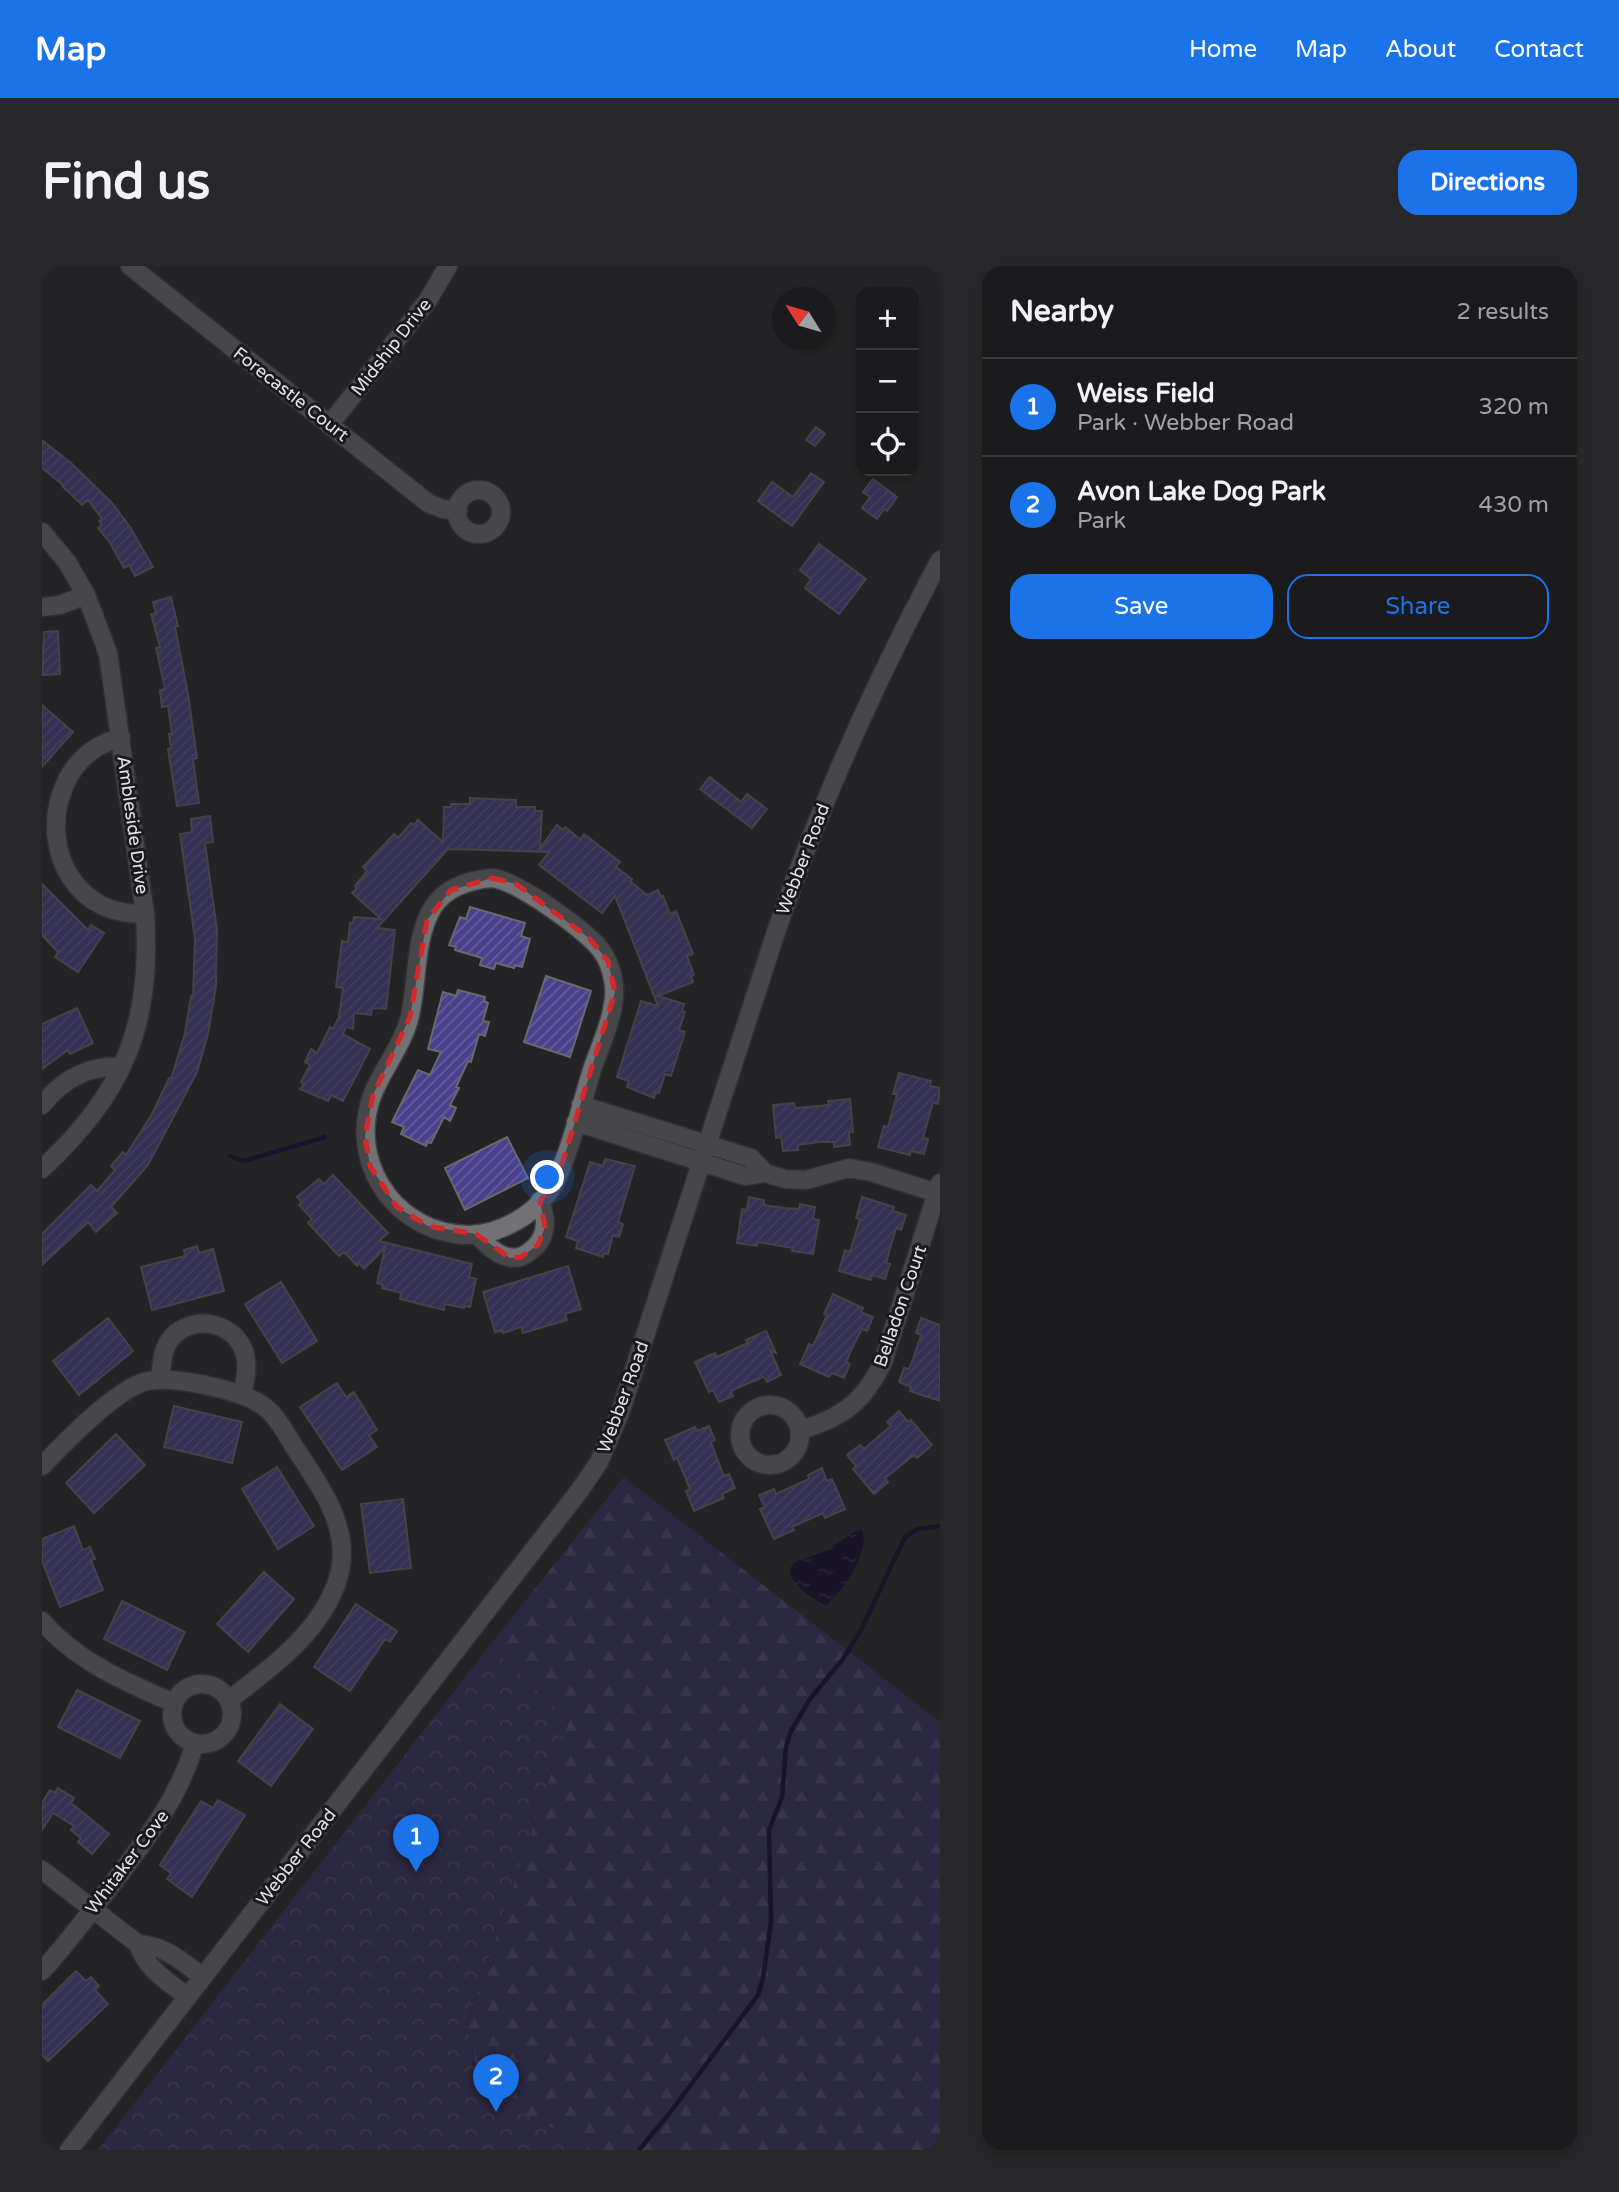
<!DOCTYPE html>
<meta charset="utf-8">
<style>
:root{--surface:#1b1b1d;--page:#28282a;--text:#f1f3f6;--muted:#a0a1a4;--line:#39393b;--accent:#1a73e8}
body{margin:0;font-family:"Varela Round",sans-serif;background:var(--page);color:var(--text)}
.controls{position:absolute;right:21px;top:21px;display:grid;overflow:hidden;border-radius:14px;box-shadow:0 4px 10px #0003}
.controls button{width:63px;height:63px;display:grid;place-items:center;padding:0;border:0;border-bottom:2px solid var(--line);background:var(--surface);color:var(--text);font:35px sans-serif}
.compass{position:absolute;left:730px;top:21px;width:63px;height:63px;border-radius:50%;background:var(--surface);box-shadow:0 4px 10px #0003;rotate:307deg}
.you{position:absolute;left:506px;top:912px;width:24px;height:24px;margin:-18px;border:5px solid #fff;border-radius:50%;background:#1a73e8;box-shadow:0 0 0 10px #1a73e833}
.badge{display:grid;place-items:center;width:46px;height:46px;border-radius:50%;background:var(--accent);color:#fff;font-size:23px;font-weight:700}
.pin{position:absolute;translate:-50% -58px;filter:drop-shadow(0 2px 4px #0008)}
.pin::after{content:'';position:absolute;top:37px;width:24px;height:21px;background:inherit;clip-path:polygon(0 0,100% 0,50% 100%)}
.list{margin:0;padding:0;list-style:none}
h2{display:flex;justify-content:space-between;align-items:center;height:91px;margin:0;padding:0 28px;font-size:30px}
h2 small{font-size:23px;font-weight:400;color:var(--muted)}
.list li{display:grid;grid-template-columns:46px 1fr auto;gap:21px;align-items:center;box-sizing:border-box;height:98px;padding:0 28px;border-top:2px solid var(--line)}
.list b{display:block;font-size:26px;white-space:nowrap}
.list p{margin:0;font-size:23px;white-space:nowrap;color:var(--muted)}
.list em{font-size:23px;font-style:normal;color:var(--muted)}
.actions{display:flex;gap:14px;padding:21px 28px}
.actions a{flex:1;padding:16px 0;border:2px solid var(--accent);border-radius:21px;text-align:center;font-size:24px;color:var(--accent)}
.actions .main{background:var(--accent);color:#fff}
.icon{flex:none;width:38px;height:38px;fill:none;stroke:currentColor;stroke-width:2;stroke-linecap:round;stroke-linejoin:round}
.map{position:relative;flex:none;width:898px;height:1884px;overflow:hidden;border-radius:21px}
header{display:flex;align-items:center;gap:42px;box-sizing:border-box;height:98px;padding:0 35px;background:var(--accent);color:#fff}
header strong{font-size:33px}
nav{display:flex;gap:38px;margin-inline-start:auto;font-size:24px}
.intro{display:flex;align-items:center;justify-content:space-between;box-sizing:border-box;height:168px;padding:0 42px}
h1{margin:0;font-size:49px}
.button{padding:18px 32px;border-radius:21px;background:var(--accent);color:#fff;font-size:24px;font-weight:700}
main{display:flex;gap:42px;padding:0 42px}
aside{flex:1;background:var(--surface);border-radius:21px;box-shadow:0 4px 10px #0003}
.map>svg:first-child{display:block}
.forest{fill:url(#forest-firs)}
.park{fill:url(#park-crowns)}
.water{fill:url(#water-ripples)}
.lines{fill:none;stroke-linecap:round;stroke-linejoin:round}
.stream{stroke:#0c0030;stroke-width:4.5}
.building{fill:url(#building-hatch);stroke:#69696d;stroke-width:2}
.street-casing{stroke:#404043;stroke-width:21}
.street{stroke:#727275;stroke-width:18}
.marked{fill:none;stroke:#d62828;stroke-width:5;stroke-dasharray:14 9;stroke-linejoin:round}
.labels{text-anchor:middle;stroke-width:6;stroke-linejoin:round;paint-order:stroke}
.street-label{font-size:18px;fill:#e3e3e5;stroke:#1a1a1d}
</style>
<header>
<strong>Map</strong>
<nav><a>Home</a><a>Map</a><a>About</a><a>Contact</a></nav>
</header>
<div class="intro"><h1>Find us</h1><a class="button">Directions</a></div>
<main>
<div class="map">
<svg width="898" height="1884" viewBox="0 0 898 1884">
<defs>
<pattern id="forest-firs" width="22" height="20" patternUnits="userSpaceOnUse" patternTransform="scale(1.75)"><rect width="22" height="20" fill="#342e62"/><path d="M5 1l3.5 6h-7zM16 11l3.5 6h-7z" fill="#514c78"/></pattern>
<pattern id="park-crowns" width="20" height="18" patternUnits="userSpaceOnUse" patternTransform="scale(1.75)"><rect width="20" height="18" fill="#342e62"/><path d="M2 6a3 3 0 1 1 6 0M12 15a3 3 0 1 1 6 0" fill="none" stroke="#514c78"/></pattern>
<pattern id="water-ripples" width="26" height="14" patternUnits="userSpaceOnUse" patternTransform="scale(1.75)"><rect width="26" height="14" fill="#0c0030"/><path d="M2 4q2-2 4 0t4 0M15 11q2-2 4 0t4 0" fill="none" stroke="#2f254e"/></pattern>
<pattern id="building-hatch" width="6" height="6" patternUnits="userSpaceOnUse" patternTransform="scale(1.75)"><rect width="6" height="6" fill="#4a418c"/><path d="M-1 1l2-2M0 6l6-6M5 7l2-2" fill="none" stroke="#645c9c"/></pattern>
</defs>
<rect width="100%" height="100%" fill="#242427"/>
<!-- forest -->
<path class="forest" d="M582,1211L898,1456V1884H547V1881L440,1826L425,1758L527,1454L448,1379Z"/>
<!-- park -->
<path class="park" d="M448,1379L527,1454L425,1758L440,1826L548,1881L547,1884H56Z"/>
<!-- water -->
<path class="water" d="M820,1263C829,1285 801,1326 784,1339C773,1335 736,1311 752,1297C755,1294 779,1288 787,1283C799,1276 808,1266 820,1263Z"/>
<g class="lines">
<!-- stream -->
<path class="stream" d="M188,890L202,895L283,871
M597,1884L627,1848L716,1729L721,1712L729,1656L727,1564L740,1531L744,1481L749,1465L768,1433L801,1393L818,1366L863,1271L876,1263L898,1260"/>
</g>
<!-- building -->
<path class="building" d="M774,161L783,168L773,180L764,174Z
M0,174L29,197L70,237L88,261L111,301L93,310L87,299L82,302L68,277L56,262L60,259L57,255L60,253L46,234L40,239L20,220L21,219L0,202Z
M769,207L782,216L750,260L716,235L730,216L751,231Z
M831,213L855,231L845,245L842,243L835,253L820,242L828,231L821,226Z
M777,278L824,313L797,348L763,322L769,313L758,304Z
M129,331L136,360L133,361L146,428L155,492L151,493L157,537L135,540L126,483L129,482L127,468L130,467L126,440L120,441L118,424L123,423L114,382L118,381L109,348L114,347L111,336Z
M16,365L18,408L0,409L2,366Z
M0,439L31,466L0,501Z
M668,511L699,536L705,528L725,543L710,562L658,523Z
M428,532L474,534V541H493V545H500L498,582L515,559L521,564L523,561L538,573L542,568L578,596L574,601L590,613L588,615L605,629L616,624L619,631L621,630L628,648L634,645L651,688L645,690L652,709L649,710L651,716L616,730L642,738L640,745L643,746L637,764L643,766L629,810L623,808L617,827L614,826L612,832L585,821L587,815L575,811L599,735L616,740L573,630L560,647L497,599L507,586L406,583L335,662L353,664L344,743L330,742L329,749L312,747L311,763L304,761L301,768L328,783L301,835L289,829L286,835L258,823L262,818L259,816L268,799L263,796L269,783L275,787L288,761L291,763L297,751L301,722L294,721L300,675L306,676L308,657H311L312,651L339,653L310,627L315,622L313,620L325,605L321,601L352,568L356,572L369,557L372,559L376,554L401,576L402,541H409V538H428Z
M168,550L171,576L163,577L175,664L174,720L166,768L155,806L106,899L69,941L75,947L54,966L46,956L0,999V968L49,919L55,925L73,904L69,900L81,886L84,889L110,848L127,812L129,813L143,767L149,730L151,731L153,673L138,568L150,566L149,553Z
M0,618L46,664L49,659L62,667L36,706L13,691L16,686L0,669Z
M428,641L483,657L479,670L488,673L480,701L473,699L472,702L454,697L452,703L438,699L440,692L413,684L414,681L407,679L418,651L424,653Z
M504,710L549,725L528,791L482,776Z
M416,724L443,731L442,735L446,737L441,755L447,756L443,770L437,768L429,796L426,795L414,821L417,822L408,839L414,842L408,855L402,851L389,877L386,876L384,880L359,868L362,861L350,856L376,804L388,809L399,786L386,783L401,726L414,730Z
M35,742L51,777L28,788L26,784L0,803V758Z
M857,807L889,815L888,820L898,822L896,838L891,836L881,872L886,873L882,888L869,885L868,889L836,881L842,860L846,861L855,828H851Z
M808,833L811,866H807L808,879L792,881V876H777L756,879V884L741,885L739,871L734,872L731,839L752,837L753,842L787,839L786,835Z
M465,871L486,912L423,944L403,902Z
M563,893L593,900L576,956L581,958L577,971L571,969L566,988L562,987L561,991L534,982L536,975L524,971L548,896L561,900Z
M291,909L346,967L337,975L430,998L427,1011L434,1013L428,1041L423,1040L422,1042L403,1038L402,1044L358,1033L359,1027L340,1022L341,1019L335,1017L343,982L322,1003L317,997L315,1000L302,986L297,990L266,957L270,953L257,939L259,936L255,931L277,913L282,918Z
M707,931L722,934V939L743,942L757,943L758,938L773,941L771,953L777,954L771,988L750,985L751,982L716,976L715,980L695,977L700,943L705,944Z
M820,931L852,941L851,945L864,949L859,964L854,962L844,997L848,998L843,1013L830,1009L829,1014L797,1005L803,984L808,986L818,953L814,952Z
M155,980L157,987L171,983L182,1025L110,1044L99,1001L143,990L142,984Z
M526,1000L539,1043L523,1048L525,1054L481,1067L479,1061L461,1067L460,1064L453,1066L441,1026Z
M239,1016L275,1075L240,1097L203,1038Z
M791,1028L821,1042L819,1046L831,1051L825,1065L820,1063L813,1076L804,1096L808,1098L802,1112L790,1107L787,1111L758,1098L767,1078L771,1080L785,1049L782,1048Z
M66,1052L91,1085L37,1129L11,1095Z
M879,1052L898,1059V1135L868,1125L869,1121L857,1116L862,1102L867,1103L872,1090L879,1069L874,1067Z
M724,1065L734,1087L728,1084L739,1109L725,1116L722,1111L709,1116L689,1125L691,1130L677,1136L671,1124L667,1126L653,1096L673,1087L675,1091L706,1077L704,1074Z
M295,1117L304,1131L312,1126L335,1164L327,1169L335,1181L300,1204L258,1141Z
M132,1140L200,1156L190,1197L122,1181Z
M857,1145L866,1156L869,1154L890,1179L875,1192L872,1189L843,1212L846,1216L832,1228L811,1203L814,1200L805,1189L818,1179L822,1183L836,1171L849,1160L845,1156Z
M667,1160L673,1174L669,1176L674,1190L682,1210L687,1208L693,1222L680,1228L682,1232L652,1245L644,1225L648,1223L635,1192L632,1194L623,1174L653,1161L655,1165Z
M74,1168L103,1199L52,1247L24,1217Z
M235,1201L272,1260L236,1283L200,1223Z
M780,1202L785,1215L790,1213L803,1243L783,1252L781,1247L750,1261L752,1264L732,1273L718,1243L723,1241L717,1229L732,1223L734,1228L747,1222L767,1213L766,1209Z
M361,1233L369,1302L328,1307L319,1238Z
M32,1260L41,1284L48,1281L53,1293L49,1294L61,1324L18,1341L0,1295V1273Z
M222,1306L252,1333L206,1386L175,1358Z
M80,1335L143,1366L125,1404L62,1373Z
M314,1338L355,1365L348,1376L343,1373L308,1425L272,1401Z
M35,1424L98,1455L78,1492L16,1461Z
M238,1438L271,1463L229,1520L196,1495Z
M16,1522L32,1532L29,1537L67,1568L50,1588L36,1576L39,1572L29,1564L32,1560L11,1547L0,1564V1537L8,1524L13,1527Z
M176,1534L203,1549L150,1631L125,1613L129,1607L118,1599L159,1535L171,1542Z
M34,1705L44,1715L49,1711L57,1720L53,1724L66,1738L6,1795L0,1789V1739Z"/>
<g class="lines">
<!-- street casing -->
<g class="street-casing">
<path id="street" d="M88,0L386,237L401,243L416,245
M288,158L386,34L406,0
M415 246a22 22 0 1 1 44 0a22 22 0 1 1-44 0Z
M0,266L25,296L44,329L66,387L103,648C110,761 82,826 0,903
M0,341L18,339L44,329
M79,471C65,476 52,481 41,492C0,533 5,613 61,640C74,646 88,648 103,648
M450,612C476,615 542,663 559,684C565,692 569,702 571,713C577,742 559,777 550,804C539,839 531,876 516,910C499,948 454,974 413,968C348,959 307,892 330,830C340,803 362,778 368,749C376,715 372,672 391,641C404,621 427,614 450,612Z
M0,839C21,813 46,799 80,801
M539,839L709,892L723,907
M534,856L703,910L723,907L743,913L764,914L807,902L829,906L895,927
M434,968C443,977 453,988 466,991C474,993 481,991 487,986C505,974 506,954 498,935
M118,1113C120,1098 120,1082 130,1071C152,1048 191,1056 202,1085C207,1099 203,1115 200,1129
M698 1169a30 30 0 1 1 60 0a30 30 0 1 1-60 0Z
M758,1164C800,1152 822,1136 841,1096L898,917
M0,1200C22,1177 72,1125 102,1116C127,1108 198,1124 220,1139C236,1150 245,1170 255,1185C280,1223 311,1265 296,1313C279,1366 230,1401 187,1434
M0,1355C34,1395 85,1417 132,1437
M130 1448a30 30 0 1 1 60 0a30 30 0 1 1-60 0Z
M0,1604L96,1678C104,1703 125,1715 146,1731
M96,1678C122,1679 141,1696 161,1711
M0,1705C24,1679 46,1649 68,1621C103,1575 137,1533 153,1477
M27,1884L538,1224L557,1196L578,1147L735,663C779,536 835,412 898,294"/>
</g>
<!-- street -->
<use href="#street" class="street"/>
</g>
<!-- marked area -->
<path d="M0 0H898V1884H0ZM450,612L474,618L547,672L566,695L573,726L516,911L498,935L503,961L496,979L479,991L468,992L434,968L386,960L355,941L328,900L323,870L331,829L368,751L385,654L409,624Z" fill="#242427" fill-opacity=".55" fill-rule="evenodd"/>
<path class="marked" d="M450,612L474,618L547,672L566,695L573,726L516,911L498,935L503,961L496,979L479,991L468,992L434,968L386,960L355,941L328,900L323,870L331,829L368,751L385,654L409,624Z"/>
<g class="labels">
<!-- street labels -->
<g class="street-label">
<text transform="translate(349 81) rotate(-52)" y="6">Midship Drive</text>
<text transform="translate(249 128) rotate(38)" y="6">Forecastle Court</text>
<text transform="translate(91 559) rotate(82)" y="6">Ambleside Drive</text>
<text transform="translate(761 593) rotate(-69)" y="6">Webber Road</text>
<text transform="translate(858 1040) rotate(-71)" y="6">Belladon Court</text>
<text transform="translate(581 1131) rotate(-70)" y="6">Webber Road</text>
<text transform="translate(254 1591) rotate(-52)" y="6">Webber Road</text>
<text transform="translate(85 1596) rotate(-53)" y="6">Whitaker Cove</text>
</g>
</g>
</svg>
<div class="controls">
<button>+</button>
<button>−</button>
<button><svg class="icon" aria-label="locate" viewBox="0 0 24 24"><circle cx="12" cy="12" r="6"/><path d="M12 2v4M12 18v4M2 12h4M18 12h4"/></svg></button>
</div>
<svg class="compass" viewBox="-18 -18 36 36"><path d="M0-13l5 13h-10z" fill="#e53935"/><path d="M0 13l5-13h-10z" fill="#a0a1a4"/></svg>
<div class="you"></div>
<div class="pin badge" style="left:374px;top:1606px">1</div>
<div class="pin badge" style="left:454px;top:1846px">2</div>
</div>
<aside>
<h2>Nearby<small>2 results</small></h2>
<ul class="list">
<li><span class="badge">1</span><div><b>Weiss Field</b><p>Park · Webber Road</p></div><em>320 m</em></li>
<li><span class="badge">2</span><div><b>Avon Lake Dog Park</b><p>Park</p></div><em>430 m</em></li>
</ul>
<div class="actions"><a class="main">Save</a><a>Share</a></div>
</aside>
</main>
